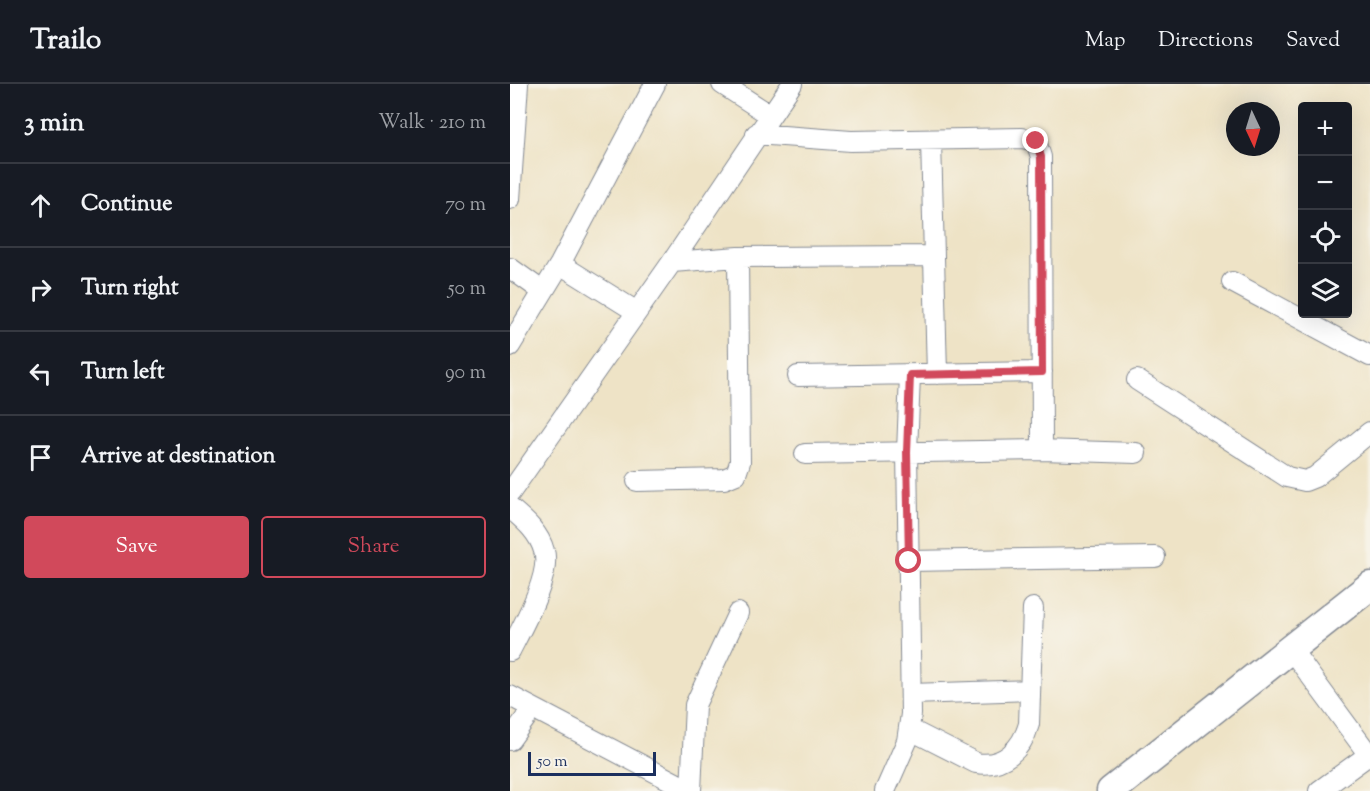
<!DOCTYPE html>
<meta charset="utf-8">
<style>
:root{--surface:#171b24;--page:#20242c;--text:#f1f3f6;--muted:#9ea1a6;--line:#363941;--accent:#d1495b}
body{margin:0;font-family:"Sorts Mill Goudy",serif;background:var(--page);color:var(--text)}
.controls{position:absolute;right:18px;top:18px;display:grid;overflow:hidden;border-radius:6px;box-shadow:0 6px 24px #0002}
.controls button{width:54px;height:54px;display:grid;place-items:center;padding:0;border:0;border-bottom:2px solid var(--line);background:var(--surface);color:var(--text);font:30px sans-serif}
.compass{position:absolute;left:716px;top:18px;width:54px;height:54px;border-radius:50%;background:var(--surface);box-shadow:0 6px 24px #0002;rotate:176deg}
.scale{position:absolute;left:18px;bottom:15px;width:128px;box-sizing:border-box;padding-left:6px;border:3px solid #1b2f5e;border-top:0;font-size:16px;line-height:21px;white-space:nowrap;color:#1b2f5e;-webkit-text-stroke:4px #f7f3e8;paint-order:stroke}
.stop{position:absolute;width:18px;height:18px;margin:-14px;border:4px solid #d1495b;border-radius:50%;background:#fff}
.stop.end{background:#d1495b;border-color:#fff;box-shadow:0 2px 6px #0008}
.list{margin:0;padding:0;list-style:none}
h2{display:flex;justify-content:space-between;align-items:center;height:78px;margin:0;padding:0 24px;font-size:26px}
h2 small{font-size:20px;font-weight:400;color:var(--muted)}
.list li{display:grid;grid-template-columns:39px 1fr auto;gap:18px;align-items:center;box-sizing:border-box;height:84px;padding:0 24px;border-top:2px solid var(--line)}
.list b{display:block;font-size:22px;white-space:nowrap}
.list em{font-size:20px;font-style:normal;color:var(--muted)}
.actions{display:flex;gap:12px;padding:18px 24px}
.actions a{flex:1;padding:14px 0;border:2px solid var(--accent);border-radius:6px;text-align:center;font-size:21px;color:var(--accent)}
.actions .main{background:var(--accent);color:#fff}
.icon{flex:none;width:33px;height:33px;fill:none;stroke:currentColor;stroke-width:2;stroke-linecap:round;stroke-linejoin:round}
.map{position:relative;flex:none;width:860px;height:707px;overflow:hidden}
header{display:flex;align-items:center;gap:36px;box-sizing:border-box;height:84px;padding:0 30px;background:var(--surface);border-bottom:2px solid var(--line)}
header strong{font-size:28px}
nav{display:flex;gap:33px;margin-inline-start:auto;font-size:21px}
main{display:flex}
aside{flex:1;background:var(--surface)}
.map>svg:first-child{display:block}
.lines{fill:none;stroke-linecap:round;stroke-linejoin:round}
.street-casing{stroke:#848992;stroke-width:22}
.secondary-casing{stroke:#848992;stroke-width:31}
.street{stroke:#fff;stroke-width:20}
.secondary{stroke:#fff;stroke-width:28}
.route{stroke:#d1495b;stroke-width:8}
</style>
<header>
<strong>Trailo</strong>
<nav><a>Map</a><a>Directions</a><a>Saved</a></nav>
</header>
<main>
<aside>
<h2>3 min<small>Walk · 210 m</small></h2>
<ul class="list">
<li><svg class="icon" aria-label="ahead" viewBox="0 0 24 24"><path d="M12 20V5M6 11l6-6 6 6"/></svg><div><b>Continue</b></div><em>70 m</em></li>
<li><svg class="icon" aria-label="right" viewBox="0 0 24 24"><path d="M7 20v-9h11M14 6l5 5-5 5"/></svg><div><b>Turn right</b></div><em>50 m</em></li>
<li><svg class="icon" aria-label="left" viewBox="0 0 24 24"><path d="M17 20v-9H6M10 6l-5 5 5 5"/></svg><div><b>Turn left</b></div><em>90 m</em></li>
<li><svg class="icon" aria-label="arrive" viewBox="0 0 24 24"><path d="M6 21V4h12l-3 4 3 4H6"/></svg><div><b>Arrive at destination</b></div></li>
</ul>
<div class="actions"><a class="main">Save</a><a>Share</a></div>
</aside>
<div class="map">
<svg width="860" height="707" viewBox="0 0 860 707">
<rect width="100%" height="100%" fill="#f7f3e8"/>
<filter id="ink" filterUnits="userSpaceOnUse"><feTurbulence type="fractalNoise" baseFrequency=".0167" numOctaves="2"/><feDisplacementMap in="SourceGraphic" scale="12" xChannelSelector="R" yChannelSelector="G"/><feConvolveMatrix kernelMatrix="1 2 1 2 8 2 1 2 1" color-interpolation-filters="sRGB"/></filter>
<filter id="wash" filterUnits="userSpaceOnUse"><feTurbulence type="fractalNoise" baseFrequency=".008" numOctaves="4" result="noise"/><feDisplacementMap in="SourceGraphic" scale="24" xChannelSelector="R" yChannelSelector="G"/><feGaussianBlur stdDeviation="1.35" result="paint"/><feColorMatrix in="noise" values="0 0 0 0 0 0 0 0 0 0 0 0 0 0 0 0 0 1.4 0 .05"/><feComposite in="paint" operator="in"/></filter>
<g filter="url(#wash)">
<rect width="100%" height="100%" fill="#eee3c6"/>
</g>
<g filter="url(#ink)">
<g class="lines">
<!-- street casing -->
<g class="street-casing">
<path id="street" d="M212,0L260,31
M246,50L341,57L512,54L526,57L531,73L532,366
M421,56L427,290
M0,115L8,0
M162,178L228,173L424,172
M50,180L127,228
M0,184L32,207
M722,198L860,272
M0,262L50,180L145,0
M288,292L532,288
M627,296L777,393L795,397L805,393L860,348
M295,370L532,366L626,369
M127,397L214,395L226,390L230,378L228,173
M0,409L162,178L282,0
M0,424C14,436 29,448 34,467C42,491 11,545 0,567
M399,477L645,473
M780,564L859,671
M401,610L520,606
M0,612L181,707
M399,645L466,679C493,684 512,665 519,640L523,524
M0,656L23,624
M181,707L185,621L228,529
M375,707L397,657L401,630L397,368L400,291
M809,707L860,670"/>
</g>
<!-- secondary casing -->
<g class="secondary-casing">
<path id="secondary" d="M601,707L860,502"/>
</g>
<!-- street -->
<use href="#street" class="street"/>
<!-- secondary -->
<use href="#secondary" class="secondary"/>
</g>
</g>
<g class="lines" filter="url(#ink)">
<!-- route -->
<path class="route" d="M399,477L397,368L400,291L532,288L531,73L526,57"/>
</g>
</svg>
<div class="controls">
<button>+</button>
<button>−</button>
<button><svg class="icon" aria-label="locate" viewBox="0 0 24 24"><circle cx="12" cy="12" r="6"/><path d="M12 2v4M12 18v4M2 12h4M18 12h4"/></svg></button>
<button><svg class="icon" aria-label="layers" viewBox="0 0 24 24"><path d="M12 4l9 5-9 5-9-5zM3 14l9 5 9-5"/></svg></button>
</div>
<svg class="compass" viewBox="-18 -18 36 36"><path d="M0-13l5 13h-10z" fill="#e53935"/><path d="M0 13l5-13h-10z" fill="#9ea1a6"/></svg>
<div class="scale">50 m</div>
<div class="stop" style="left:399px;top:477px"></div>
<div class="stop end" style="left:526px;top:57px"></div>
</div>
</main>
